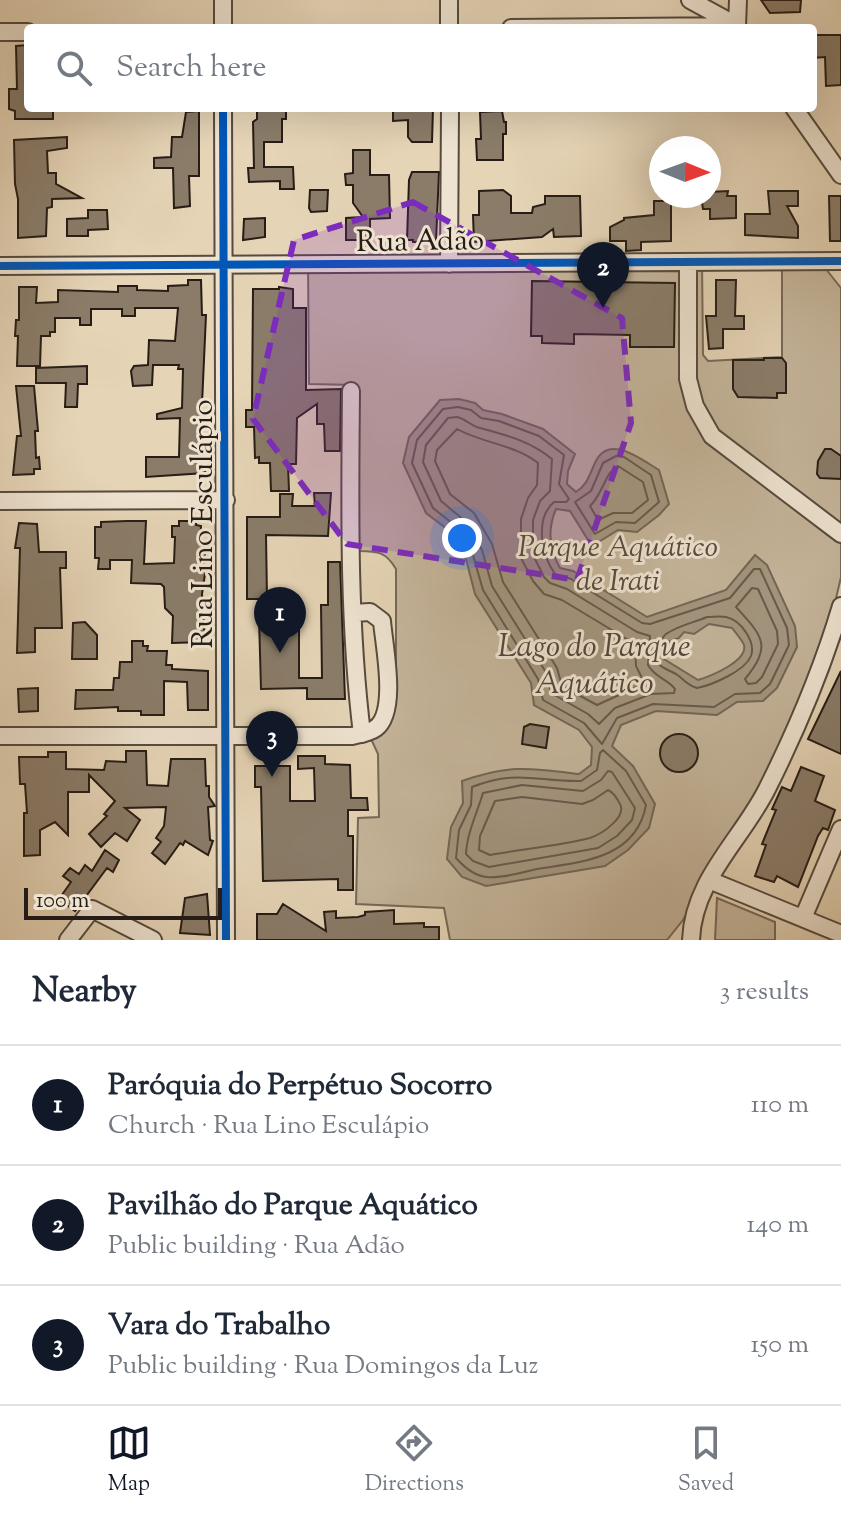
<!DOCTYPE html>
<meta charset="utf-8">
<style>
:root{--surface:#fff;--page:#f2f2f3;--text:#1f2937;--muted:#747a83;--line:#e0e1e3;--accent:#111827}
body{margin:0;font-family:"Sorts Mill Goudy",serif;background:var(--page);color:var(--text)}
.compass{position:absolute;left:649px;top:136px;width:72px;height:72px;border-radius:50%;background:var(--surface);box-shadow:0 8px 32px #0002;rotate:91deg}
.scale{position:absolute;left:24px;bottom:20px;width:198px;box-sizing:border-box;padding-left:8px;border:4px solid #271d16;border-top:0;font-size:22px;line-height:28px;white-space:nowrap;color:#271d16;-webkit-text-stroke:6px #eee3d0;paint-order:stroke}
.you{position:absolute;left:462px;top:538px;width:28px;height:28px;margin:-20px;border:6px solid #fff;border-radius:50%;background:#1a73e8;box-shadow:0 0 0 12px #1a73e833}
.badge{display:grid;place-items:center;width:52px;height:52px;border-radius:50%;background:var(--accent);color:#fff;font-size:26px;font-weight:700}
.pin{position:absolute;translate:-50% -66px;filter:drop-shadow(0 2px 4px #0008)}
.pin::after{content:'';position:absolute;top:42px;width:28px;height:24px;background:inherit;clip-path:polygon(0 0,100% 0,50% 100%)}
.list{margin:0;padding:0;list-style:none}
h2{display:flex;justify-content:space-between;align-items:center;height:104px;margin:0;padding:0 32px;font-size:34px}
h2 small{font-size:26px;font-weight:400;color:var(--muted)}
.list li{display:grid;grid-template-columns:52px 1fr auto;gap:24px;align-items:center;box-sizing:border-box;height:120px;padding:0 32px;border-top:2px solid var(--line)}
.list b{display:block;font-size:30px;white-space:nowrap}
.list p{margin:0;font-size:26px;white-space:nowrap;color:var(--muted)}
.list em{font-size:26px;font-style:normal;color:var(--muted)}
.icon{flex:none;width:44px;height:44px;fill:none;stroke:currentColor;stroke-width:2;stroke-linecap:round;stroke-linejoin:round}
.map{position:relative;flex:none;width:841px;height:940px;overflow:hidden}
.search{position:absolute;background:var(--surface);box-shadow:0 8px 32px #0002;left:24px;right:24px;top:24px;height:88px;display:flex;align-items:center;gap:20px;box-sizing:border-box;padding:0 28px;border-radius:8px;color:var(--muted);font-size:30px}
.sheet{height:464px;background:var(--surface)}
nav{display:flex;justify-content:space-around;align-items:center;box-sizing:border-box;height:112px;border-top:2px solid var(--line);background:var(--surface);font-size:22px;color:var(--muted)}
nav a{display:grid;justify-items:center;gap:4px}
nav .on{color:var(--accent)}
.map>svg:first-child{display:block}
.green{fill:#c5b59b;stroke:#766958;stroke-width:2}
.water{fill:#a49680;stroke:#726656;stroke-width:2;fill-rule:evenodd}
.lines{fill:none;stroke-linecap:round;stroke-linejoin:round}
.shore{stroke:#665a4b;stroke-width:2}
.building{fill:#8a7c69;stroke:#271d16;stroke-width:2}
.street-casing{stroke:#564b3e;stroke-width:20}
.street{stroke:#eee3d0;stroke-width:16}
.cycleway-casing{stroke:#eee3d0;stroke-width:13}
.cycleway{stroke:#0057b8;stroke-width:8}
.marked{fill:#7b2cbf;fill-opacity:0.2;stroke:#7b2cbf;stroke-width:6;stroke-dasharray:16 10;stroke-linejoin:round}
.labels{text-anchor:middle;stroke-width:6;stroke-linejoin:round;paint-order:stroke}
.street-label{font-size:30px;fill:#271d16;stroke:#eee3d0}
.park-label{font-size:30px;font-style:italic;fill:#564b3e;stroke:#eee3d0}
.water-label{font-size:32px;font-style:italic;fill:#53473b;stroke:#eee3d0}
</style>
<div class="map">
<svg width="841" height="940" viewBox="0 0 841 940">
<rect width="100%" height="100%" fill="#e5d4b6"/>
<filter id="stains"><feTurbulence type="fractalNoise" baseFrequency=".0025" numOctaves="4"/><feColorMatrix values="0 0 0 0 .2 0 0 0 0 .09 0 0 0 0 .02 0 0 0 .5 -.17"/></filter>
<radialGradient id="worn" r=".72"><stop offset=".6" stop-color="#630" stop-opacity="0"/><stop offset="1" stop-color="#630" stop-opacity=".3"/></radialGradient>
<!-- green -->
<path class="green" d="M702,263L703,355L708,361L782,357V263H821L841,288V577L827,637L807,692L761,785L683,920L667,940H450L444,908L356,904L358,818L379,817L378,754L372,741L355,735L391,719L396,703V569C386,552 378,551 359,551L356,385L309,384L308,265Z
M717,898L775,922V940H715Z"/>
<!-- water -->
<path class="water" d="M459,399L475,403L483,410L502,414L543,429L575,454L568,471L567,484L576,492C587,485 589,476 594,465C607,432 639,458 659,470L669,504L659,515L637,532L618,530L597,543L588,540L570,511L556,509C547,530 549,549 560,568L573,571L647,617L726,590L755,555L767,565L795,626L797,647L777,688L763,701L737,702L717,715L656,711L621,725L612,746L633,766L655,804L649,828L628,850L605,866L486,886L462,877L447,859L451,827L463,803L462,781C510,764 530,768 579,774L591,765L592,747L579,730L534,705L531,683L475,594L466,559L451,532L426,513L403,463L409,437L440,400ZM709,624L732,628C735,632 742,640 744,645C748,661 711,676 698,680L664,659L670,641L679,638L684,632L694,634Z"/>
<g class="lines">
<!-- shore -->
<path class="shore" d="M458,407L471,410L481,418L499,421L539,436L564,455L559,484L569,499L566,502H554C534,519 542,556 555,574L571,579L642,623L650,624L730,598L754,569H760L787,628L789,645L770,684L760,693L735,694L714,707L653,704L617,718L602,744L584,723L543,700L538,679L483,590L473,555L457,527L433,508L412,463L417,440L443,409Z
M457,417C466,419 471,426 480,428C506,435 530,441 552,459L550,491L540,501L533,520V555L544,577L550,583L567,589L637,632L650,636L648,665C655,678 668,679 675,689L674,693L651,694L615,708L599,724L588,714L551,693L547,674L492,586L482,550L465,521L441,501L423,462L426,445L448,418Z
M457,429C482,443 516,445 538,463L537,485L528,498L521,519V558L533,581L544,594L562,600L635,644L636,666L643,680L641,685L597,705L562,686L557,668L503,582L492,544L474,513L450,494L435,461L437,450Z
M616,456L624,457L651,475L659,502L635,523L616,522L595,534L575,502L591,491L603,463Z
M618,466L643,482L648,500L632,513H613L598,520L590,506C603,494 605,472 618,466Z
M752,588L758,589L777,631L778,644L762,677L756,683L748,684L745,679C773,645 762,636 736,607Z
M707,617C713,617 720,616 726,617C741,620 756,642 751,656C745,671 712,685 697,688C685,684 684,679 676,674C659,665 653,667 660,646C661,641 662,637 666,634C679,625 693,623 707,617Z
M603,750L626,771L646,805C636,859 581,862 537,869C522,872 502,879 487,877C474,876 464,867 456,858L459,830L471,805L472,787C518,769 537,782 581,781L597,770L600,753Z
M608,771L612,772L635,808L632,820L617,836L598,848L489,867L473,861L466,854C467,833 477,813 483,793L522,785L583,791L601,780Z
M608,790C614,793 616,797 620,804C627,817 602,834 590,838C558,846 523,849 490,855L479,850L480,836L495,801L522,797L582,804L593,800Z"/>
</g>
<!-- building -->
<path class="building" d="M761,0H801L800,12L770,13Z
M813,35H841V85L826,86L825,57L813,58Z
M28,45V108H53V119H15V111L9,109V89H17L16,46Z
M257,108H286V119H282V142H264V167H293L294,189H280V181L249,182L248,168H254L253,122L257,119Z
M393,108H433L432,142H412L408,137V120L393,121Z
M199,111V176H189L190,206L174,208L173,168H154V158L171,157L172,137H182L186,112Z
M502,111L504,122H506V134H503V160H477L476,139H481L480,112Z
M67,137V148L47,151L48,173H56V184L82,198L52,199V207L47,208L46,236L18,238V199L15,184L14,140Z
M353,150H370V175H389L390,218L370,219V246L359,245V240H346V218L363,217L353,203V185H346L345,174L353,173Z
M412,172H439L436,241L413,242V240H407L409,180Z
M310,190H328L327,211L311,212L309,208Z
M503,190L511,196V213H532L533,207L545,204V196H580L581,236L554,237L553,229L542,237L474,242L473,215H479V191Z
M728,191L727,196H736V218L710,219V209H703L701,196H709V192Z
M768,191H798V206H787L798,226V238L745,235V214H770Z
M829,196H841V241H830Z
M654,201H671V241L641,242V250L626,251V241H610V227L624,220V218L654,215Z
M88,210H107L108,229L88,230V236H67V219L88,218Z
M265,218V237L243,240L244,219Z
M188,280H201L202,315H206L200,449H207L205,473L146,477V457H179L180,418L157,419V414L182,408L183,369H178L179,365H153L152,385L133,386L131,371L134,366L148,365L149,340L175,341L178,308H135V316H122V309H91V325H80V318H55V332H50V336H41L40,366H17L18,336H15L16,320H19V287H37L36,303L58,302V290L118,292V286H137V290L168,291V286L188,285Z
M716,280H736L735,316H744V329H723V348L709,349L706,316H716Z
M532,281L675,283L674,347H630V335L574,334V344L542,343V336H531Z
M279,287L293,289V308H306V390L341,389L340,451H325L324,424H317V404L297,418L296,464H288L289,491H271L270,463H259V457L255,458L254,427H246V410H252L253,289H279Z
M764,358H782L786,363V393H777V398L738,397L733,389V360H764Z
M87,366V384H78L77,407H65L66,383H36V368Z
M16,386H34L38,431H35L36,458L39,457L40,469H34V474L13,475L17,436H21Z
M825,449H831L841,456V479L820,478L817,474L818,461Z
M314,493H331L328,536L266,535L267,599H247V517H280V494H293L292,506H315Z
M127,521H146L144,564L174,563L175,537H172V526H179V521H196V525L201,526L200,544L205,552L204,566L206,567L202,594L205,642L172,643L173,616L165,608L164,587L161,584L131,583L132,560H110V569H98L99,558H95V527H101V522Z
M19,523L37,524L39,552H66V568H60L62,628H35V652L17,653L20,548H15Z
M328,562H340L345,699H307V688L261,689L259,618L279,613L299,616V678H322L321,605H328Z
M85,622L97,635V659H72L73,623Z
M132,641H143V646H148L147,651H167L166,665H172V669L208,671V710H188L187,682L164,681V715H141V711H118V707L75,709L76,690H113L114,678H119L120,662H132Z
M841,671V754L808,739Z
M38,688V711L19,712L18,689Z
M530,724L549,727L546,748L522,744L524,727Z
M660 753a19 19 0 1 1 38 0a19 19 0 1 1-38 0Z
M126,751H146L147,785L168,786L171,759H205L206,786H209V797L215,806L208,807L210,840L213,841L208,855L185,841L183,845L180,843L165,864L152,853L161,842L156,838L164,826L166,807L125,808L140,820L127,841L115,833L101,847L89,834L107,816L104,814L115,801L89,775V792H68V835L55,822L40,830V855L24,856V813H27L25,784H20L19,757H48V752H66V769L104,770L106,761L126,762Z
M298,756H325V764L350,765L351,798H367L368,810H348V836H353V890H338V879L263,881L261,787H255V766H290V801H315L314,768L298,769Z
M801,767L824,776L815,801L835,810L828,830L823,828L818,836L798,887L777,876L774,882L755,876L766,845L762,844L776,810L772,809L782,787L791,791Z
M105,850L119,860L113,872L107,868L75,911L59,899L71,882L63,876L70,868L79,874L85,865L92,871Z
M207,894L210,935L180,933L185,898Z
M283,904L326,931L324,912L336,911V918L358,917L365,915V912L394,910V924L424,923V927H439V940H257V914H277Z"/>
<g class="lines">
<!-- street casing -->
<g class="street-casing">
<path id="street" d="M223,0V28
M690,0L734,24
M737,26L738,0
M449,28V0
M511,28L737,26
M0,32H28
M223,108L226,940
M794,108L841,175
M688,262V379L695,406L712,436L841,534
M449,264L450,108
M0,266L841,261
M351,391C350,505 348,620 362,734
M0,501L226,500
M0,736H352C360,734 369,733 376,728C398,711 384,646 382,621L370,612L353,613
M709,880L841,934
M803,918L841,829
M68,940L92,909L153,940
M691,940C693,880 742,839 767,789C797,729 822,670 841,606"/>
</g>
<!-- street -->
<use href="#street" class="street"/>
<!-- cycleway casing -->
<g class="cycleway-casing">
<path id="cycleway" d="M223,108L226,940
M0,266L841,261"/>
</g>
<!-- cycleway -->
<use href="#cycleway" class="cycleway"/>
</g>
<!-- marked area -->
<path class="marked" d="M413,202L622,318L631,423L577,580L347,544L253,419L294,240Z"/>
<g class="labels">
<!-- street labels -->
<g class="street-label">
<text transform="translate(420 240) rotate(-1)" y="10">Rua Adão</text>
<text transform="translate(202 524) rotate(-90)" y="10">Rua Lino Esculápio</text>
</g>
<!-- park labels -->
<g class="park-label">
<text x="618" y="556">Parque Aquático<tspan x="618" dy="34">de Irati</tspan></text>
</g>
<!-- water labels -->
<g class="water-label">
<text x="594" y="656">Lago do Parque<tspan x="594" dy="37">Aquático</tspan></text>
</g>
</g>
<rect width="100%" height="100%" filter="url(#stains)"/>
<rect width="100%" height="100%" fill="url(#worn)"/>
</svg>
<svg class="compass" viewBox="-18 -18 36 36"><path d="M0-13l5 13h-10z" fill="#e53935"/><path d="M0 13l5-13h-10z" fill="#747a83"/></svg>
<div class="scale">100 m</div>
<div class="you"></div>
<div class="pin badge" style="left:280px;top:653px">1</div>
<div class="pin badge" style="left:603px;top:308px">2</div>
<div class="pin badge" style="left:272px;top:777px">3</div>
<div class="search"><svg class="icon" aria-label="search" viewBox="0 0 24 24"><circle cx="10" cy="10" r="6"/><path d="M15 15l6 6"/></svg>Search here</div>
</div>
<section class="sheet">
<h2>Nearby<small>3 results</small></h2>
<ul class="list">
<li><span class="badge">1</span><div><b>Paróquia do Perpétuo Socorro</b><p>Church · Rua Lino Esculápio</p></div><em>110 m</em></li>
<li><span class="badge">2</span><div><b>Pavilhão do Parque Aquático</b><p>Public building · Rua Adão</p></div><em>140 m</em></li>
<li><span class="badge">3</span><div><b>Vara do Trabalho</b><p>Public building · Rua Domingos da Luz</p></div><em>150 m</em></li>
</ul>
</section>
<nav>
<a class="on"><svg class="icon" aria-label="map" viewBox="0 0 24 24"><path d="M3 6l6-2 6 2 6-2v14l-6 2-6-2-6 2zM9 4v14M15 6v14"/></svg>Map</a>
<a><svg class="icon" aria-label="directions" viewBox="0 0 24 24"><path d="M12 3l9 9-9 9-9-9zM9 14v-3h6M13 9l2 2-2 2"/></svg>Directions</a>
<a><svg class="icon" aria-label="saved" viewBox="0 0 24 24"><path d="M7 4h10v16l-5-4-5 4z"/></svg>Saved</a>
</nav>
